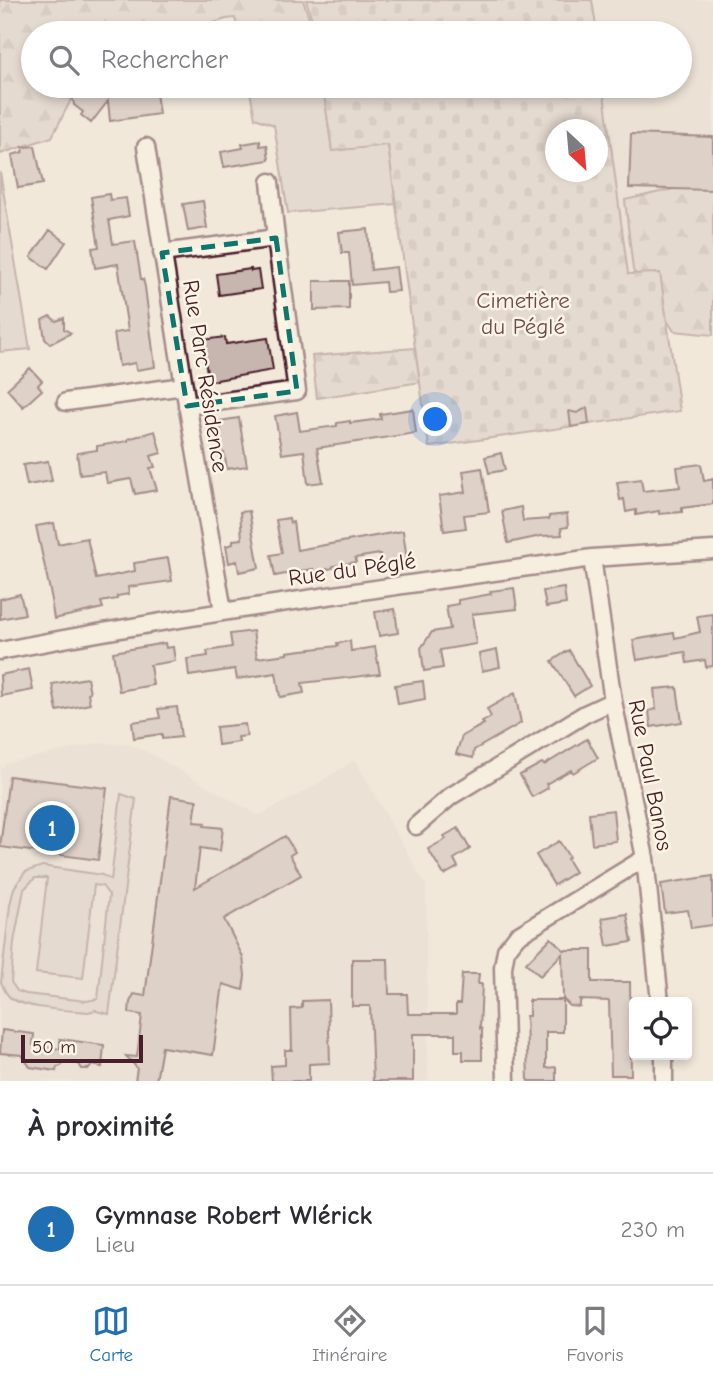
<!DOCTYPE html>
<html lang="fr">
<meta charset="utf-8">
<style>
:root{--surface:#fff;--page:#f7f7f7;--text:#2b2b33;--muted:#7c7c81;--line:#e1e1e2;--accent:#1f6fb2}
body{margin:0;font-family:"Comic Neue",sans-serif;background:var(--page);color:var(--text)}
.controls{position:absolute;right:21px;bottom:21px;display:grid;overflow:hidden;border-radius:7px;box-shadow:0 4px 10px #0003}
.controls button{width:63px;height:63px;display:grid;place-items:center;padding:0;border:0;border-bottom:2px solid var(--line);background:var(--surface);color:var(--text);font:35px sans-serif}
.compass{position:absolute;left:545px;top:119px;width:63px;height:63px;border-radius:50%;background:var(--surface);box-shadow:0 4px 10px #0003;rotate:154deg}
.scale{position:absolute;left:21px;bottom:18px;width:122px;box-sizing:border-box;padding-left:7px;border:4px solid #4a1f2b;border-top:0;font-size:19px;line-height:24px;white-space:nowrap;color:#4a1f2b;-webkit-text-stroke:5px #fcf5e5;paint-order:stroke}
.you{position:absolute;left:436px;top:420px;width:24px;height:24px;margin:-18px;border:5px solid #fff;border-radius:50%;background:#1a73e8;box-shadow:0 0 0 10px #1a73e833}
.badge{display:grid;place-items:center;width:46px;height:46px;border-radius:50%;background:var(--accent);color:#fff;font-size:23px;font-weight:700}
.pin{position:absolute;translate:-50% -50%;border:4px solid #fff;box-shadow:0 2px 7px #0006}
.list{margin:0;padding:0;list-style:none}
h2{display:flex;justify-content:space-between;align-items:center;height:91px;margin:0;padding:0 28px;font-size:30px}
h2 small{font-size:23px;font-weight:400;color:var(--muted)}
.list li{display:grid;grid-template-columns:46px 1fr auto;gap:21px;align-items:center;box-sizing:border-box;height:112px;padding:0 28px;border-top:2px solid var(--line)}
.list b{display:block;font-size:26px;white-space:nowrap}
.list p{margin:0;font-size:23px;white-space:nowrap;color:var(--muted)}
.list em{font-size:23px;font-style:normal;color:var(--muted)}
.icon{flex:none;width:38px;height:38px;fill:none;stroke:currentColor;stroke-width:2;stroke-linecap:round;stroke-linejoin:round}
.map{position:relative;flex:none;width:713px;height:1081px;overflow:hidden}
.search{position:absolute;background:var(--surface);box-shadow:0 4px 10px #0003;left:21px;right:21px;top:21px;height:77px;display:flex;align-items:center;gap:18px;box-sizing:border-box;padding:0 24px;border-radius:38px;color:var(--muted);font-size:26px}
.sheet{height:203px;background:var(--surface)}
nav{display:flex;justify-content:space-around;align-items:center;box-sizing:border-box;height:98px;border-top:2px solid var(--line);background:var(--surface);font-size:19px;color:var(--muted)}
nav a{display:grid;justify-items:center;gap:4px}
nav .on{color:var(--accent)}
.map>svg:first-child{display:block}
.built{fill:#e4d9cd}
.grass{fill:#d8cac0;stroke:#917476;stroke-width:2;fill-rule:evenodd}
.forest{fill:url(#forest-firs);stroke:#917476;stroke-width:2}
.cemetery{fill:url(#cemetery-stones);stroke:#917476;stroke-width:2;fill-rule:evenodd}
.building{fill:#c7b6af;stroke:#4a1f2b;stroke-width:2}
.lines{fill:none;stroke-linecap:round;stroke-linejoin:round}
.street-casing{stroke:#4a1f2b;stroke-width:21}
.street{stroke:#fcf5e5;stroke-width:16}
.marked{fill:none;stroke:#0f766e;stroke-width:5;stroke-dasharray:14 9;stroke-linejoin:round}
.labels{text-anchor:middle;stroke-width:5;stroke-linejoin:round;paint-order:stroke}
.park-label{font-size:23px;fill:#6e4a50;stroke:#fcf5e5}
.street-label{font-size:23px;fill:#4a1f2b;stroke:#fcf5e5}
</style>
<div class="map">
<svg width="713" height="1081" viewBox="0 0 713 1081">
<defs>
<pattern id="forest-firs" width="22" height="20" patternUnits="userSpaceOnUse" patternTransform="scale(1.75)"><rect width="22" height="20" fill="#d8cac0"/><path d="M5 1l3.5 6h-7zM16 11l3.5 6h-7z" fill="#bbada5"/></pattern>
<pattern id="cemetery-stones" width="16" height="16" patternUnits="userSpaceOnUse" patternTransform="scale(1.75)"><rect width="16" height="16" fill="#d8cac0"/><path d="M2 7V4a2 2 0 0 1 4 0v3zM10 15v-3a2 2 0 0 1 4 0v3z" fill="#bbada5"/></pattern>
</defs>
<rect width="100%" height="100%" fill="#f1e8da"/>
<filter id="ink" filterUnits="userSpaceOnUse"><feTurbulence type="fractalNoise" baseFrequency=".0143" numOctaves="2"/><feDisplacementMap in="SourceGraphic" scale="14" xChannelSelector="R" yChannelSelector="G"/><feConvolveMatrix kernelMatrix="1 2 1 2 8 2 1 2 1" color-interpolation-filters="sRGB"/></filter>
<g filter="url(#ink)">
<!-- built -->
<path class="built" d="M592,0H713V267L628,274L603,86H680V33H597Z
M99,743L131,745L145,751L258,815L262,814L309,789L355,760L426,886L428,1081H21L0,1079V769L5,766L4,764Z"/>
<!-- grass -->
<path class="grass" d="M249,86H323L332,151L388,144L396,204L288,213L274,125L255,118Z
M0,172L30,349L0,352Z
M121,794L136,799L109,1014L96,1011V1010L88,1012C67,1010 31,1009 14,1000C7,997 4,989 1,982L10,905L14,888L25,872L42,866L102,875L111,880ZM35,878H47L36,973L83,978L94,885L102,886L109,895L98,999L86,1001L26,994L17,991L11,982L14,942L24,889Z"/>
<!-- forest -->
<path class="forest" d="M0,0H303L314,33H239L235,18L226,19L182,33H33V86H78L52,137L0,154Z
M713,180V335L674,331L633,270L625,200Z
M415,348L421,382L317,398L312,356Z"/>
<!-- cemetery -->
<path class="cemetery" d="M306,0H592L597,33H316Z
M323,86H603L628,274L660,273L680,411L429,447L415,348L388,145L332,151ZM556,130H598V172H556Z"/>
<!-- building -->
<path class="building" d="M85,86H155L159,114L110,121L108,101L91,123L81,115L83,112L74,105L72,95L83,93Z
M631,134L713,137V190L629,188Z
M260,141V146L267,145L269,160L224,167L221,152L243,148L242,144Z
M35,146L43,184L18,188L12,155L23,152V147Z
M109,194L110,200L126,198L129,216L109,220L113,244L135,241L141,279H143L145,287L155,367L136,370L135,363L119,366L114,333L128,331L118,264L95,268L92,248L99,247L91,197Z
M203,201L207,228L188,231L183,204Z
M368,229L371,270L396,267L399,291L386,292L385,282L352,285L349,253H342L339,232Z
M50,230L66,242L48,269L31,257Z
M251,269V271L258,270L261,289L219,295L216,274Z
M314,281H349V309L314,310Z
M50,316L56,321L64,318V329L71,333L50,344L45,339L42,320Z
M225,337L226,344L268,338L273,370L211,381L210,373H207L202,340Z
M30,368L42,381L38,385L42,390L23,407L7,389Z
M587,408L589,424L571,427L569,411L577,413Z
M413,409L416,433L317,448L323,482L308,484L304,451L282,454L275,416L297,412L300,431L337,426V423L350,421V423L381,419L380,414Z
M239,418L247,466L227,469L224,453L219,454L216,432L221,431L219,421Z
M155,431L161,453L151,456L155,467L150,468L157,490L135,494L131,479L107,483L105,472L80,475L77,453L97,450V446L128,441V439Z
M501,453L505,470L489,473L485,457Z
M48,461L52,481L27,485L23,465Z
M701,464L704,481L713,479V504L682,508V512L659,514V511L636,515V510L626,512L624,499L620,500L617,482L641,479L643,491L680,487L677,467Z
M482,468L489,512L464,515L466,528L444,531L439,496L466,492L463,471Z
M521,507L523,521L549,519V516L567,514L568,527L561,528L562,535L541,536L508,543L502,511Z
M249,511L259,568L239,572L237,561L229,563L226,546L233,544V540L242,539L240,512Z
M289,518L290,523L293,522L297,550L403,531L407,560L382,564L380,554L355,558L356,562L333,566V568L313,572V569L275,576L271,555L282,553L276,520Z
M54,523L58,544L87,538L96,579L135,571L134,563L168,558L172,581L128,587L129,594L117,596V599L101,602L103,608L54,619L51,600H52L36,526Z
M514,588L517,609L472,614L476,644L440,650L443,668L424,671L421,648L432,632L450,629L446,606L458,604V600L491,594L490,591Z
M564,588L566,604L546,607L543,591Z
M20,594L25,614L0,619V599Z
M395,609L398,633L379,636L375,612Z
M713,614V666L706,667L705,660L687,663L685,652L637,660L633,640L674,633L675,638L700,632L697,616Z
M253,631L257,658L287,654V652L302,650L338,646L337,643L350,641L351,651L375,647L380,674L302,683L304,693L280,697L276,673L237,679L235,669L189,676L187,659L208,656L207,651L232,647L230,634Z
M165,643L166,648L173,647L175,661L150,665L153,685L119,691L113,652Z
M497,650L500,667L482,671L479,654Z
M569,650L590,686L574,696L552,661Z
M29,669L33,690L1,696L0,675Z
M87,678L90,692L88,693L90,704L57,711L52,684Z
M423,681L425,699L398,704L395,685Z
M677,687L682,722L651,727L649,711L656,709L654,689Z
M515,693L521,723L474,750L473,758L456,754L462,736L484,724L482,722L491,717L487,709Z
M177,707L181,737L162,739V734L134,738L132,722L160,718L158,709Z
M245,724L247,736L238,737L239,742L218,745L216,727Z
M587,739L598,758L573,773L571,770L546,784L548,788L532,797L520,775L542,763L544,765Z
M9,776L107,788L98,860L0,847Z
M171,796L197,800L194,822L205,823L204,826L223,828L220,851L200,848L195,888L285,836L295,852L290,855L301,875L224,919L243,957L245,976L243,990L223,984L213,1055L162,1047L156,1081H135L137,1068L126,1056L137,1057L142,1015L129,1013L130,1002L134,994L145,996Z
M613,810L616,841L592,844L589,813Z
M458,828L470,849L454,859L458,867L444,875L428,849L446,839L444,836Z
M559,841L569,857L567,859L575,872L554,885L536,855Z
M713,876V925L691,928L688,910L665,913L661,884Z
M627,914L632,942L607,946L602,918Z
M551,938L564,950H592V982H630L631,1075H611L609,1001L580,1000V1007L570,1006L563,999L562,954L540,976L526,963Z
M352,959H388L389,994H407L408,1014H456V1004H460L462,974H479L478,984H482L480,1029H482V1060H463V1051H455V1034H413V1081H373L370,1006H352Z
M328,1000L330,1063L309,1064V1081H272L271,1066L285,1065V1050H292L291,1009L302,1008V1001Z
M529,1000H563V1032H546V1068L556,1067V1081H528L526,1016H529Z
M2,1030L34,1034L33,1045L60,1049V1039L104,1045L102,1067L92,1065L89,1069H82L79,1064L65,1062L61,1066L57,1067L56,1071L30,1067L22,1055L0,1053Z"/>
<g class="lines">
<!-- street casing -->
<g class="street-casing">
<path id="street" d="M146,147L184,386L223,611
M270,182L276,238
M162,253L276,238L297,391L187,406
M66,402L184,386
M592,558L613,701L645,858L660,1002
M0,651C190,614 381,588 572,561L592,558L713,550
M416,826L451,796L585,714L613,701
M506,1081L503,967L506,950L517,936L645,858
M664,1081V1055"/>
</g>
<!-- street -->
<use href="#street" class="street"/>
</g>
</g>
<!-- marked area -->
<path d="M0 0H713V1081H0ZM276,238L297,391L187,406L162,253Z" fill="#f1e8da" fill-opacity=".55" fill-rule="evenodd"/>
<path class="marked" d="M276,238L297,391L187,406L162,253Z"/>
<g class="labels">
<!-- park labels -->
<g class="park-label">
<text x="523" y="308">Cimetière<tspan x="523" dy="26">du Péglé</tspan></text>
</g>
<!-- street labels -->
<g class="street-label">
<text transform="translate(206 376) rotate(81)" y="8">Rue Parc Résidence</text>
<text transform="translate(352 569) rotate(-8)" y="8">Rue du Péglé</text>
<text transform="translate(651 775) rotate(79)" y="8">Rue Paul Banos</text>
</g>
</g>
</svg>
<div class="controls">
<button><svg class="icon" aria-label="locate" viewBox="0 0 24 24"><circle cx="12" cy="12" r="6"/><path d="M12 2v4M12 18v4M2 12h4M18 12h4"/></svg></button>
</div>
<svg class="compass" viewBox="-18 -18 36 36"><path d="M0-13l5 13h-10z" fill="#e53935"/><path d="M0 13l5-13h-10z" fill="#7c7c81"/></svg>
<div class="scale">50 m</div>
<div class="you"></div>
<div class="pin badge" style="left:52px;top:828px">1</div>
<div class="search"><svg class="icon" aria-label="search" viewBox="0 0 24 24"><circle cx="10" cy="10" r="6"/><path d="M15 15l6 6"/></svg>Rechercher</div>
</div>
<section class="sheet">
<h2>À proximité<small></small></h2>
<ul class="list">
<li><span class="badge">1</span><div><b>Gymnase Robert Wlérick</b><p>Lieu</p></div><em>230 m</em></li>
</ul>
</section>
<nav>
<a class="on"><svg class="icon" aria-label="map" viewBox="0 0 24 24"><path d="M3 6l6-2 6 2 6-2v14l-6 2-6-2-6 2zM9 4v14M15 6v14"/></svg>Carte</a>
<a><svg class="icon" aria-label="directions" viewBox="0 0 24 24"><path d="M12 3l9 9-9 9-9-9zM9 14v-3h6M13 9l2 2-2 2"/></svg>Itinéraire</a>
<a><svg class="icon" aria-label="saved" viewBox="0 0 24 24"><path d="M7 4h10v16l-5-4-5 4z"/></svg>Favoris</a>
</nav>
